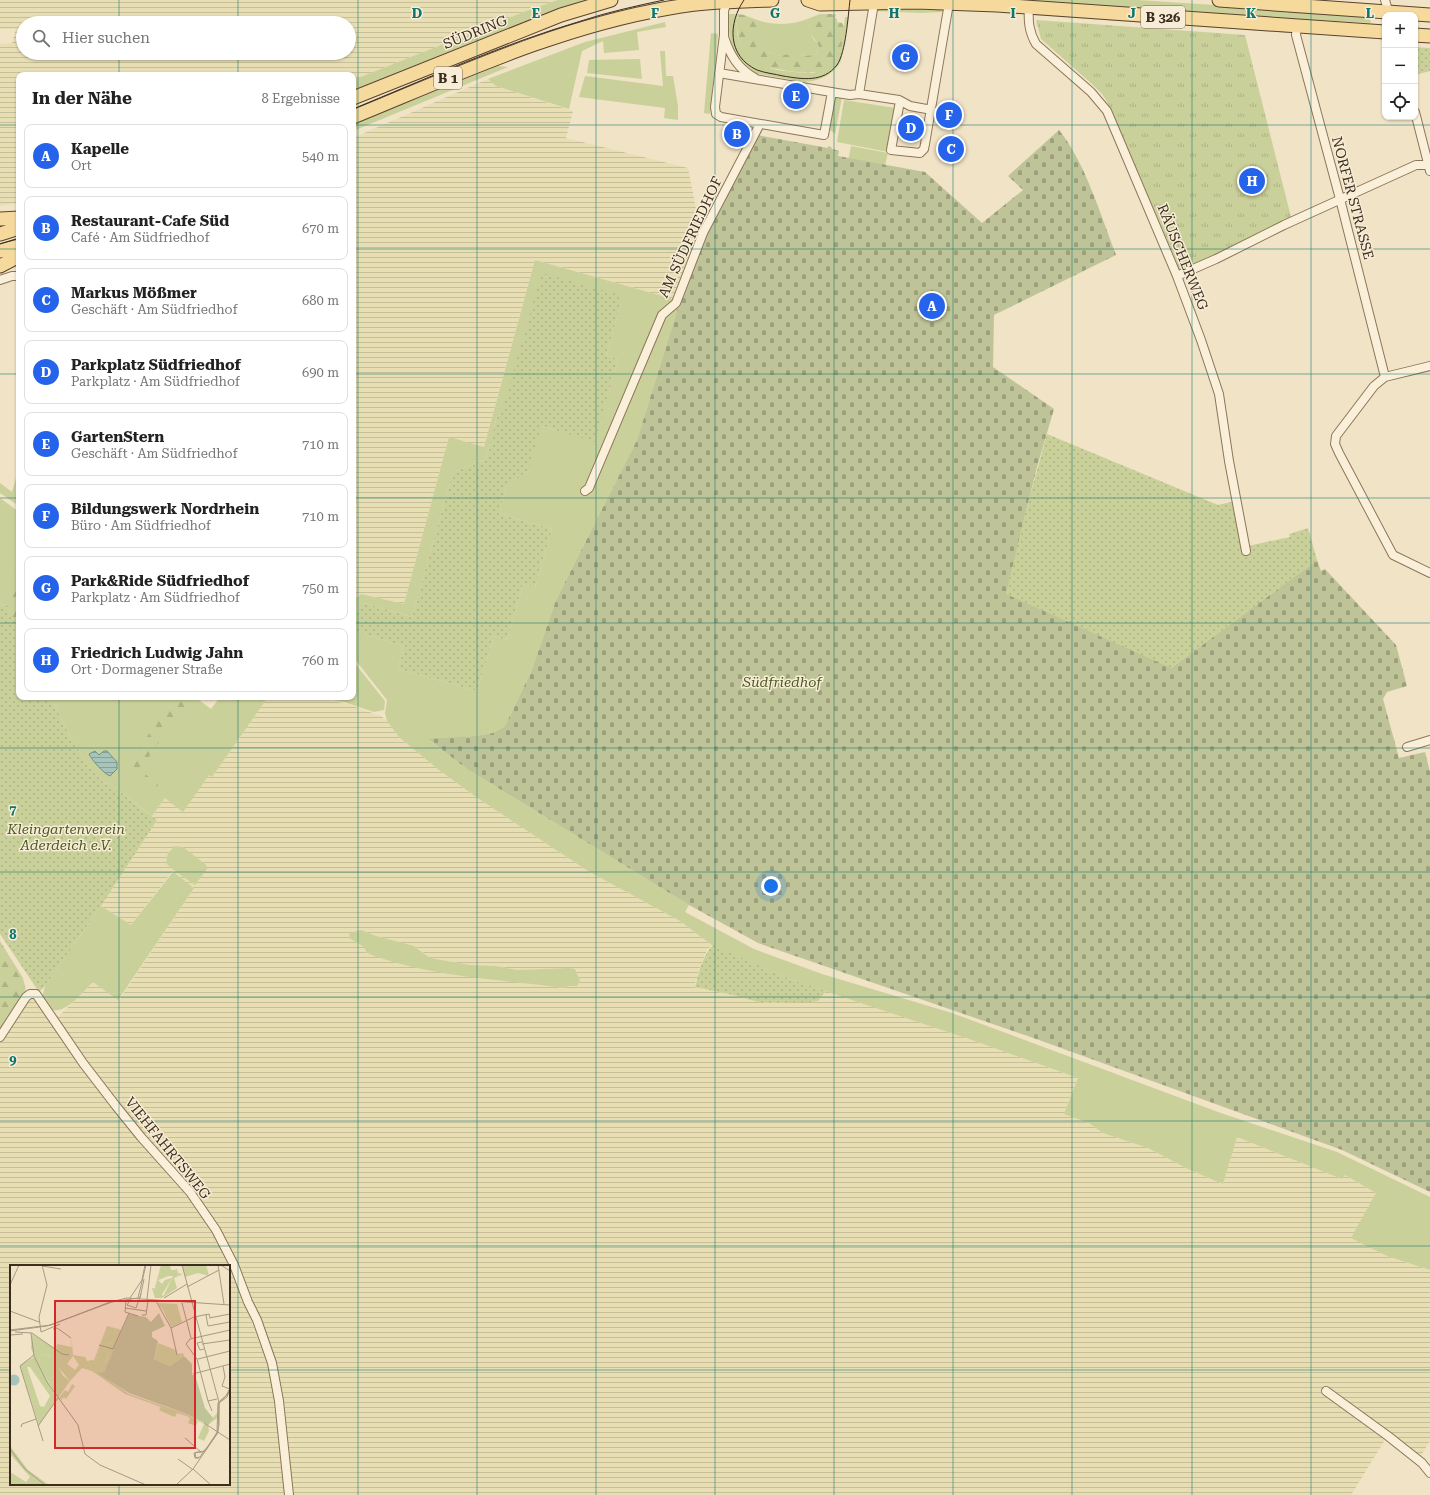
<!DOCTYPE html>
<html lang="de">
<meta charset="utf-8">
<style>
:root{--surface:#fff;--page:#f6f6f6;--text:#222;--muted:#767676;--line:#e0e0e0;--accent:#2563eb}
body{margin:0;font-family:"Roboto Serif",serif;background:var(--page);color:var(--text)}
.controls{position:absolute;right:12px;top:12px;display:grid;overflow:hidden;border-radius:8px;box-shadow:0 1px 3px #0004}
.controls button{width:36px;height:36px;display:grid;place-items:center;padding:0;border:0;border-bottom:1px solid var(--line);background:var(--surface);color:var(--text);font:20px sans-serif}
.you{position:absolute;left:771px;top:886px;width:14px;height:14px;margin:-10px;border:3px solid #fff;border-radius:50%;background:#1a73e8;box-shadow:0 0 0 6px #1a73e833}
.badge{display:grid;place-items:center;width:26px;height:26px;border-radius:50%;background:var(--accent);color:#fff;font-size:13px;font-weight:700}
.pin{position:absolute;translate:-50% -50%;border:2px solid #fff;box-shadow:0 1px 4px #0006}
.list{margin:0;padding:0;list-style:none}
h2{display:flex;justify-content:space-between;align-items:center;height:52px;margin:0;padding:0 16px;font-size:17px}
h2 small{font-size:13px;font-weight:400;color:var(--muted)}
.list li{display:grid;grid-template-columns:26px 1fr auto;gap:12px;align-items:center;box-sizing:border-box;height:64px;margin:0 8px 8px;padding:0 8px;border:1px solid var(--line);border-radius:8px}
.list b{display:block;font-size:15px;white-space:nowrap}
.list p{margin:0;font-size:13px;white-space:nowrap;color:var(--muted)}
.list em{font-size:13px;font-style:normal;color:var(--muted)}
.icon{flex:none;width:22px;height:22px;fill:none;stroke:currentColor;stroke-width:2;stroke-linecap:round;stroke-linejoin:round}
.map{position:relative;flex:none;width:1430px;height:1495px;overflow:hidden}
.search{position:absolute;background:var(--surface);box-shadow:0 1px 3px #0004;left:16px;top:16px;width:340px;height:44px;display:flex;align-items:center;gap:10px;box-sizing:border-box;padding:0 14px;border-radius:22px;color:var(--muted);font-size:15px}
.panel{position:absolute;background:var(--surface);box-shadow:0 1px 3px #0004;left:16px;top:72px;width:340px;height:628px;border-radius:8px}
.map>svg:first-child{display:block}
.farmland{fill:url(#farmland-rules);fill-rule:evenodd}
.grass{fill:#c9d099}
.forest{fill:url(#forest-firs)}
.cemetery{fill:url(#cemetery-stones)}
.park{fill:url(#park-tufts)}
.garden{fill:url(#garden-dots)}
.water{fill:url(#water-rules);stroke:#6d9389}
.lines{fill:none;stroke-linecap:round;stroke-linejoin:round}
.street-casing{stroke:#8d755a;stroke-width:10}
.primary-casing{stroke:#5b432e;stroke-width:15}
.street{stroke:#faf0da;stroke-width:8}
.primary{stroke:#f5d99d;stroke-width:13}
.tram{stroke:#3c2d1f;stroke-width:1}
.grid{fill:none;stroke:#0f766e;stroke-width:1;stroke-opacity:0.55}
.labels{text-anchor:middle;stroke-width:3;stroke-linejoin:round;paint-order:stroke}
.shield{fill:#f7edd6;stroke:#746756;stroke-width:1}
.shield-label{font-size:13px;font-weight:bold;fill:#3c2d1f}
.street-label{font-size:14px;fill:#3c2d1f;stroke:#f7edd6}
.park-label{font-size:14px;font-style:italic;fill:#4d5a24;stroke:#f7edd6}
.inset-road{fill:none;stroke:#a89a83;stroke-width:1}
.view{fill:#d62828;fill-opacity:0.15;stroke:#d62828;stroke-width:2}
.inset-edge{fill:none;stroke:#3c2d1f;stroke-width:2}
.grid-label{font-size:13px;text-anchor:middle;font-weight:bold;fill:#0f766e;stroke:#f7edd6;stroke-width:3;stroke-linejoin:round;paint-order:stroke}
</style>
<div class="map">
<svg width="1430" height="1495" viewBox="0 0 1430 1495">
<defs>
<pattern id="farmland-rules" width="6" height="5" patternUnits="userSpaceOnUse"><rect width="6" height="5" fill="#e7deb3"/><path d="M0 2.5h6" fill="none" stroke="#c7bf9a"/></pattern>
<pattern id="forest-firs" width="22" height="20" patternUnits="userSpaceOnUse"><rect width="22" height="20" fill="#c9d099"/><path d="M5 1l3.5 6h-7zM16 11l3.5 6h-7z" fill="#aeb383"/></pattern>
<pattern id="cemetery-stones" width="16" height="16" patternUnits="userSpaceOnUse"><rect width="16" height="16" fill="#bfc498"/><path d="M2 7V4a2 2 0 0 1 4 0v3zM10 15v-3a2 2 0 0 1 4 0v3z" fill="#9ca07b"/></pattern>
<pattern id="park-tufts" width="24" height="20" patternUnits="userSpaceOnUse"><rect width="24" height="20" fill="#c9d099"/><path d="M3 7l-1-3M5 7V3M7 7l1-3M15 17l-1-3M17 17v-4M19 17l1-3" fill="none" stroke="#aeb383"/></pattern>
<pattern id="garden-dots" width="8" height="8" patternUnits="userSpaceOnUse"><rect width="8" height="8" fill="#c9d099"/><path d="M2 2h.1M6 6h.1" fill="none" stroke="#aeb383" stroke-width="1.8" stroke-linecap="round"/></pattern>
<pattern id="water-rules" width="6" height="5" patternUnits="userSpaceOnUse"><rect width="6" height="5" fill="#a7c4bb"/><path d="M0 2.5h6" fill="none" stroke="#89a097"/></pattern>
</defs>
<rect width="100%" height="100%" fill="#f0e3c6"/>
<!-- farmland -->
<path class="farmland" d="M0,0H558L526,11L353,80V75H19V203L0,206V44L12,43L16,29H0ZM23,23H349V53H23Z
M488,79L496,86L573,111L566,138L688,168L698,219L710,226L680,301L535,260L484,447L449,438L404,604L361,594L356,599L353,598V138Z
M268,697H310L344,703L381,716L387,721L399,737L414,749L439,770L476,797L588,871L680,921L712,945L707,950L703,959L694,987L733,995L762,1003L818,1001L826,991L972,1040L1078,1078L1064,1114L1089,1123L1103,1133L1148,1148L1190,1170L1223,1184L1237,1137L1342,1179L1345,1175L1376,1193L1366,1245L1387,1256L1430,1270V1441L1419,1459L1388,1435L1351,1495H291L282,1401L259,1320L194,1193L81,1059L55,1020L93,982L119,1000L194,888L172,872L131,925L101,906L157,820L152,816L191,762L212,777ZM361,930L376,936L418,948L430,958L470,965L496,966L517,970L569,968L575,969L580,981L577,986H568L564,988L441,972L367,953L364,947L349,938Z
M30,998L38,999L135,1136L189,1198L210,1229L229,1262L235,1275L269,1370L275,1404L286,1495H0V1040ZM11,1266H229V1484H11Z"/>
<!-- grass -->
<path class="grass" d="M558,0H595L353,94V80L526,11Z
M991,0H1138L1368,15L1371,23L1318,20L1294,21Z
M899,8L940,10L943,12L921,13L876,11L878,9Z
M729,14H738C734,35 739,48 755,60C758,62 762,66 765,67C778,71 801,73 814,73L844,27L845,17H849L841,61C833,75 820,81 804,82L759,74L758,75C734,59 727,43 729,14Z
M1034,14L1284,31L1290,33L1033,15Z
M810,18C810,23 809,29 811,35C814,43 823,41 816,54L810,56C795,54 766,60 760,42C758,35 758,27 757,20C774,26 794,25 810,18Z
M665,22L666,27L637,32L639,50L604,53L603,41L582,51L569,109L496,86L488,79L585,42Z
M711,33L718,34L710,114L704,113Z
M660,51H665L666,76H673L678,106V120L664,118L665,108L579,97L585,76L663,86Z
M640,59L642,79L587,73L589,60Z
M498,66L508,67L353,131V124Z
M836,97H842L835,134L829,129L834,99Z
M844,100L895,108L888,152L837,142Z
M851,146L888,153L884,169L848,161Z
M535,260L680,301L637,440L556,600L531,672L505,726L493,733L475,736L429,740L467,769L689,905L685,912L754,949L822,974L952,1013L1218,1112L1337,1152L1430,1197V1270L1387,1256L1351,1238L1376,1193L1345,1175L1342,1179L1237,1137L1223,1184L1190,1170L1148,1148L1103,1133L1089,1123L1064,1114L1078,1078L972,1040L789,979L712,945L680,921L588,871L476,797L439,770L399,737L387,721L385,713L387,700L353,657V631L404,646L398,669L477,691L494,636L507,640L523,584L535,587L552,529L499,514L506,487L528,471L541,426L595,441L618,359L606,355L623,296L501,415L497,416L486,459L453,472L412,617L360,602L353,626V598L356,599L361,594L404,604L449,437L484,447Z
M19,467V506L0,493V483L12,492Z
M0,498L19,512V630L7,607L0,603Z
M353,661L385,701L384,710L374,712L344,702L316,697H353Z
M51,697H195L211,709L220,697H268L212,777L209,775L183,812L165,798L152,816L107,782L105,784L89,766L71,739Z
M175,846L183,847L206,865L207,869L195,885L171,868L166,863L168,853Z
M173,872L194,888L118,1000L93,982C80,994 58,1026 41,1001L45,986L101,906L131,925Z
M361,930L376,936L414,946L430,958L470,965L496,966L517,970L569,968L575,969L580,981L577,986H568L564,988C499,979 428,977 367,953L364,947L349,938L350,933Z"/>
<!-- forest -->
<path class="forest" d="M738,14L744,15L757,20C762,51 761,55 795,55C802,55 809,57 816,54C822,44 816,41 810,34V18L820,14H834L836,15L835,18L837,19V22L842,23C846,29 843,37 842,44C840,50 840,59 835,63C821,75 804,73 788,71C781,69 772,69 764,67C742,60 734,35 738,14Z
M19,565V630L7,607Z
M173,697H195L192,707L172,723L140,770L158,784L157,787L125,767L151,731Z
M0,941L23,978L26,992L0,1032Z"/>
<!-- cemetery -->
<path class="cemetery" d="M1059,130C1085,162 1101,216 1116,255L994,315L993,367L1054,409L1037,467L1020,536L1171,668L1317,560L1321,571L1325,569L1396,645L1407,686L1387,692L1383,699L1399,758L1425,752L1430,772V1192L1342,1150L1039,1040L758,943L689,905L467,769L428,739L475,736L493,733L505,726L531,672L556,600L637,440L689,272L704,237L757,135L828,148V146L831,147L832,149L839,151L838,156L925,172L982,223L1023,190L1008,176Z"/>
<!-- park -->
<path class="park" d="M1036,20L1245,35L1292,221L1184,272L1180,270L1111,109L1103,95L1092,84L1041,39Z"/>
<!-- garden -->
<path class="garden" d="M1415,47L1430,48V71L1415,75Z
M542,273L623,296L606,355L618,359L595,442L542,426L528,471L506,487L499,514L552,529L535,587L523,584L507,640L494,636L477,691L398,669L404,646L353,631V626L360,602L412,617L453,472L486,459L497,416L501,415Z
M1047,434L1218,505L1235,501L1248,546L1290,537L1289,534L1308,528L1317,560L1171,668L1006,594L1025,514Z
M0,603L7,607L19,630V697H51L71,739L89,766L105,784L107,782L157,820L101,906L45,986L39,992L0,934Z
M713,945L789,979L826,991L818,1001L810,1002L762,1003L733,995L695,987C699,973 702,956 713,945Z"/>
<!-- water -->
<path class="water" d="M95,751L99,755L104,751H107L117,762V769L110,776C103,773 92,760 89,754Z"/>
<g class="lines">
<!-- street casing -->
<g class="street-casing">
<path id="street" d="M1385,0L1389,14
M727,1L724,11V35L715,107L716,114L721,117L824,135L832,92
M1029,7C1028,21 1029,32 1036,44L1091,92L1107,111L1177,276L1201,340L1219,394L1229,461L1246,551
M1297,26L1296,35L1340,199L1385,377
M724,37C730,55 738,69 755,78
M719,73L837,93L850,95L859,94L899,100L910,106L932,110
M859,94L874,3
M900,101L891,150L920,153L924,149L925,144L949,3
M1415,112L1430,171
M1177,276L1216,259L1284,225L1416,165H1430
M0,280L12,276H19
M1430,366L1385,377L1374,386L1336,436L1335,444L1339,453L1393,555L1430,573
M585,491L589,488L591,483L662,315L676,303L703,233L760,124
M1407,747L1430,740
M0,1037L26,997L30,994H36L83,1063L116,1106L141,1137L190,1192L216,1230L234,1265L248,1302L257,1320L272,1363L279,1401L289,1495
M1326,1391L1388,1436L1422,1463L1430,1473"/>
</g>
<!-- primary casing -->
<g class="primary-casing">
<path id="primary" d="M808,0L820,4L916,2L997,5L1385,32
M1219,0L1430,15
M1415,35L1430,36
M353,98L561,15L611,0
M353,117C456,75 558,27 669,8C703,2 737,1 772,0
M0,219L19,218
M0,234L19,228
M0,251L19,246
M0,266L19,256"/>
</g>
<!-- street -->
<use href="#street" class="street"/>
<!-- primary -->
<use href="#primary" class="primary"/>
<!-- tram -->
<path class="tram" d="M744,0C728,23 727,56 757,70C765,73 775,74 783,76C802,79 823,83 837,65C846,52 848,16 850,0
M353,109C428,78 503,44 581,21C608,12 636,6 664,0
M0,244L19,238"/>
</g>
<!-- grid -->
<path class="grid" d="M119,0V23M238,0V23M358,0V1495M477,0V1495M596,0V1495M715,0V1495M834,0V1495M953,0V1495M1072,0V1495M1192,0V1495M1311,0V1495M119,53V75M238,53V75M0,125H19M353,125H1430M0,249H19M353,249H1430M0,374H19M353,374H1430M0,498H19M353,498H1430M0,623H19M353,623H1430M119,697V1266M238,697V1495M0,748H1430M0,872H1430M0,997H1430M0,1121H1430M0,1246H1430M0,1370H11M229,1370H1430M119,1484V1495"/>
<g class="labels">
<!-- shield labels -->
<g class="shield">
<rect x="1141" y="6" width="44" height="22" rx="3"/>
<rect x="434" y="67" width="28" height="22" rx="3"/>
</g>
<g class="shield-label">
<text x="1163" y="22">B 326</text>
<text x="448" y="83">B 1</text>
</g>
<!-- street labels -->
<g class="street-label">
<text transform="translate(475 32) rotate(-22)" y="5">SÜDRING</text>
<text transform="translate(1353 198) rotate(75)" y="5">NORFER STRASSE</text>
<text transform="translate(690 237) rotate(-65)" y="5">AM SÜDFRIEDHOF</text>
<text transform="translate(1183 257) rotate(68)" y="5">RÄUSCHERWEG</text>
<text transform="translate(168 1148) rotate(51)" y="5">VIEHFAHRTSWEG</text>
</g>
<!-- park labels -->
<g class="park-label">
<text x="782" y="687">Südfriedhof</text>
<text x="66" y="834">Kleingartenverein<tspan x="66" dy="16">Aderdeich e.V.</tspan></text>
</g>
</g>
<!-- overview -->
<g transform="translate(10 1265)">
<rect width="220" height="220" fill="#f0e3c6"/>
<path d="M151,0H160L161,5H164V9L148,15L152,19L155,15L162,13L151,31L145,22ZM97,61L112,65L94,107L88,108L119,129L176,149L197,160L208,147V152L198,160L199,166L194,176L188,173L194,159L188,156L186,161L178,158L180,153L177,151L167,148L165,152L153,147L149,145L151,142L115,129L82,106L72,103L60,116L40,92L32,88L28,99L21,83L22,69L46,84L47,79L62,82L61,73L62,78L63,90L75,92L77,96L84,95ZM98,63L106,65L103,79L98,78L94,84V86L99,88L95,98L84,99L80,95L85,96ZM63,91L69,100L65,105L57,99ZM62,119L65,121L56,134L54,132L51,135L49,133L55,125L58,127ZM0,181L18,205L39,220H0V207L16,217L20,212L1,190Z" fill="#c9d099" fill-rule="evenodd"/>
<path d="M24,92L47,133L29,160L10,100ZM17,102H20L40,131L34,142L30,141Z" fill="#c9d099" fill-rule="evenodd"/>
<path d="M149,48L155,61L142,67V72L148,76L144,94L160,101L174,91L182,99V110H185L195,143L203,153L198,160L177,149L119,128L87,108L94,107L119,49L136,52L141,57Z" fill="#bfc498"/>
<path d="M172,0H196L199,11L188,8L175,12ZM147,38L167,39L172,57L161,62L153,45Z" fill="#c9d099"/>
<path d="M167,4L168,8L173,9L164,13L167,23L152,33H145L142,23L151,24L152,31L154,30L163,11H155L163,9L164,5ZM98,62L106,65L105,71L103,79L98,78L94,84V86L99,88L92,104L79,98L80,95L85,96ZM148,78L166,85L167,89L173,88L174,91L160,101L144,94ZM32,88L45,95L53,111L60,116L48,133L28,99Z" fill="#c9d099"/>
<path d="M-1.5 115a5.5 5.5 0 1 1 11 0a5.5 5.5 0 1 1-11 0Z" fill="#a7c4bb"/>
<path class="inset-road" d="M208,0L214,39M32,1L51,4M208,1L211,0L220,6M0,20L9,0M177,22L209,5M0,26V39M120,33L132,15L135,0M130,33L134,14M154,33L177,19M121,34L117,40L126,43L131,29M137,34L141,0M116,36L115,47L128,51M146,36L161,63L167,90M172,38L181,73M115,43L136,46M0,46L29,57M132,50H136L138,36M196,50L198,61L220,57M199,53L220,49M161,63L184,52L199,49L200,52M43,64L47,63L61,73M0,65L41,60L100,37L117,33L220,40M0,66L37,61L102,37L128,33L136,0M5,67L22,68M31,67L29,52L37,20L32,0M31,67L50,59M21,68L24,91L37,117L68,160L75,189L90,200L136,220M22,68L52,89L59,90M0,70L13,69M192,77L187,78L190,85L194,84M192,79L220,75M89,80L103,84L119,48M24,90L10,101L33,176M187,94L176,79L180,74L220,65M187,94L198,136M188,94L220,86M213,101L215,112L212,121L220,124M183,109L220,99M220,123L216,131L208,138L207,167L206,169L198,181L194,186L190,192L186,193L185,188L187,187H192L194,186H195L208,167L209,138L217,132L220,124M209,137L217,130L220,124M202,146L198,136L207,134M194,158L220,175M28,161L48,133M11,162L12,159L26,154M175,173L191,187M0,184L15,204L35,220M189,193H185L184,188L195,186M168,194L182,204M183,204L201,220M166,220L183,204L207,169L209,160V137L172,0"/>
<path class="view" d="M45,36H185V183H45Z"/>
<rect width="220" height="220" class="inset-edge"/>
</g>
<g class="grid-label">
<text x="417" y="18">D</text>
<text x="536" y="18">E</text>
<text x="655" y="18">F</text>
<text x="775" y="18">G</text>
<text x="894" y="18">H</text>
<text x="1013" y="18">I</text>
<text x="1132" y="18">J</text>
<text x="1251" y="18">K</text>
<text x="1370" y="18">L</text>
<text x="13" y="814">7</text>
<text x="13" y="939">8</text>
<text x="13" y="1064">9</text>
</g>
</svg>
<div class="controls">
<button>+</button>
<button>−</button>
<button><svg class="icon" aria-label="locate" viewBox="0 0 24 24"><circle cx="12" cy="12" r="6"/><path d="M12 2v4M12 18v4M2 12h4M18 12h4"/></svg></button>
</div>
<div class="you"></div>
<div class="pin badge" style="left:932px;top:306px">A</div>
<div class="pin badge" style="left:737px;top:134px">B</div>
<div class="pin badge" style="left:951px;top:149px">C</div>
<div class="pin badge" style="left:911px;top:128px">D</div>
<div class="pin badge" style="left:796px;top:96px">E</div>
<div class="pin badge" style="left:949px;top:115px">F</div>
<div class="pin badge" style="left:905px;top:57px">G</div>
<div class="pin badge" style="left:1252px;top:181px">H</div>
<div class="search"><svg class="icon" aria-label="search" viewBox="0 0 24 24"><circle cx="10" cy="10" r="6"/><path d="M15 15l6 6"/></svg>Hier suchen</div>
<section class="panel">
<h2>In der Nähe<small>8 Ergebnisse</small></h2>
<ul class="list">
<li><span class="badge">A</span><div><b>Kapelle</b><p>Ort</p></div><em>540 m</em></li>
<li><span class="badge">B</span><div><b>Restaurant-Cafe Süd</b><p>Café · Am Südfriedhof</p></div><em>670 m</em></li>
<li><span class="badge">C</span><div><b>Markus Mößmer</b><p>Geschäft · Am Südfriedhof</p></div><em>680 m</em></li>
<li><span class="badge">D</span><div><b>Parkplatz Südfriedhof</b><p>Parkplatz · Am Südfriedhof</p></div><em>690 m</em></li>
<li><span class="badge">E</span><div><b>GartenStern</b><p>Geschäft · Am Südfriedhof</p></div><em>710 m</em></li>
<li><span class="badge">F</span><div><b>Bildungswerk Nordrhein</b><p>Büro · Am Südfriedhof</p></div><em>710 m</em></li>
<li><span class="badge">G</span><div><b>Park&amp;Ride Südfriedhof</b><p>Parkplatz · Am Südfriedhof</p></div><em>750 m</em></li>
<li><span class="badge">H</span><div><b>Friedrich Ludwig Jahn</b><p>Ort · Dormagener Straße</p></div><em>760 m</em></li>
</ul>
</section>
</div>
